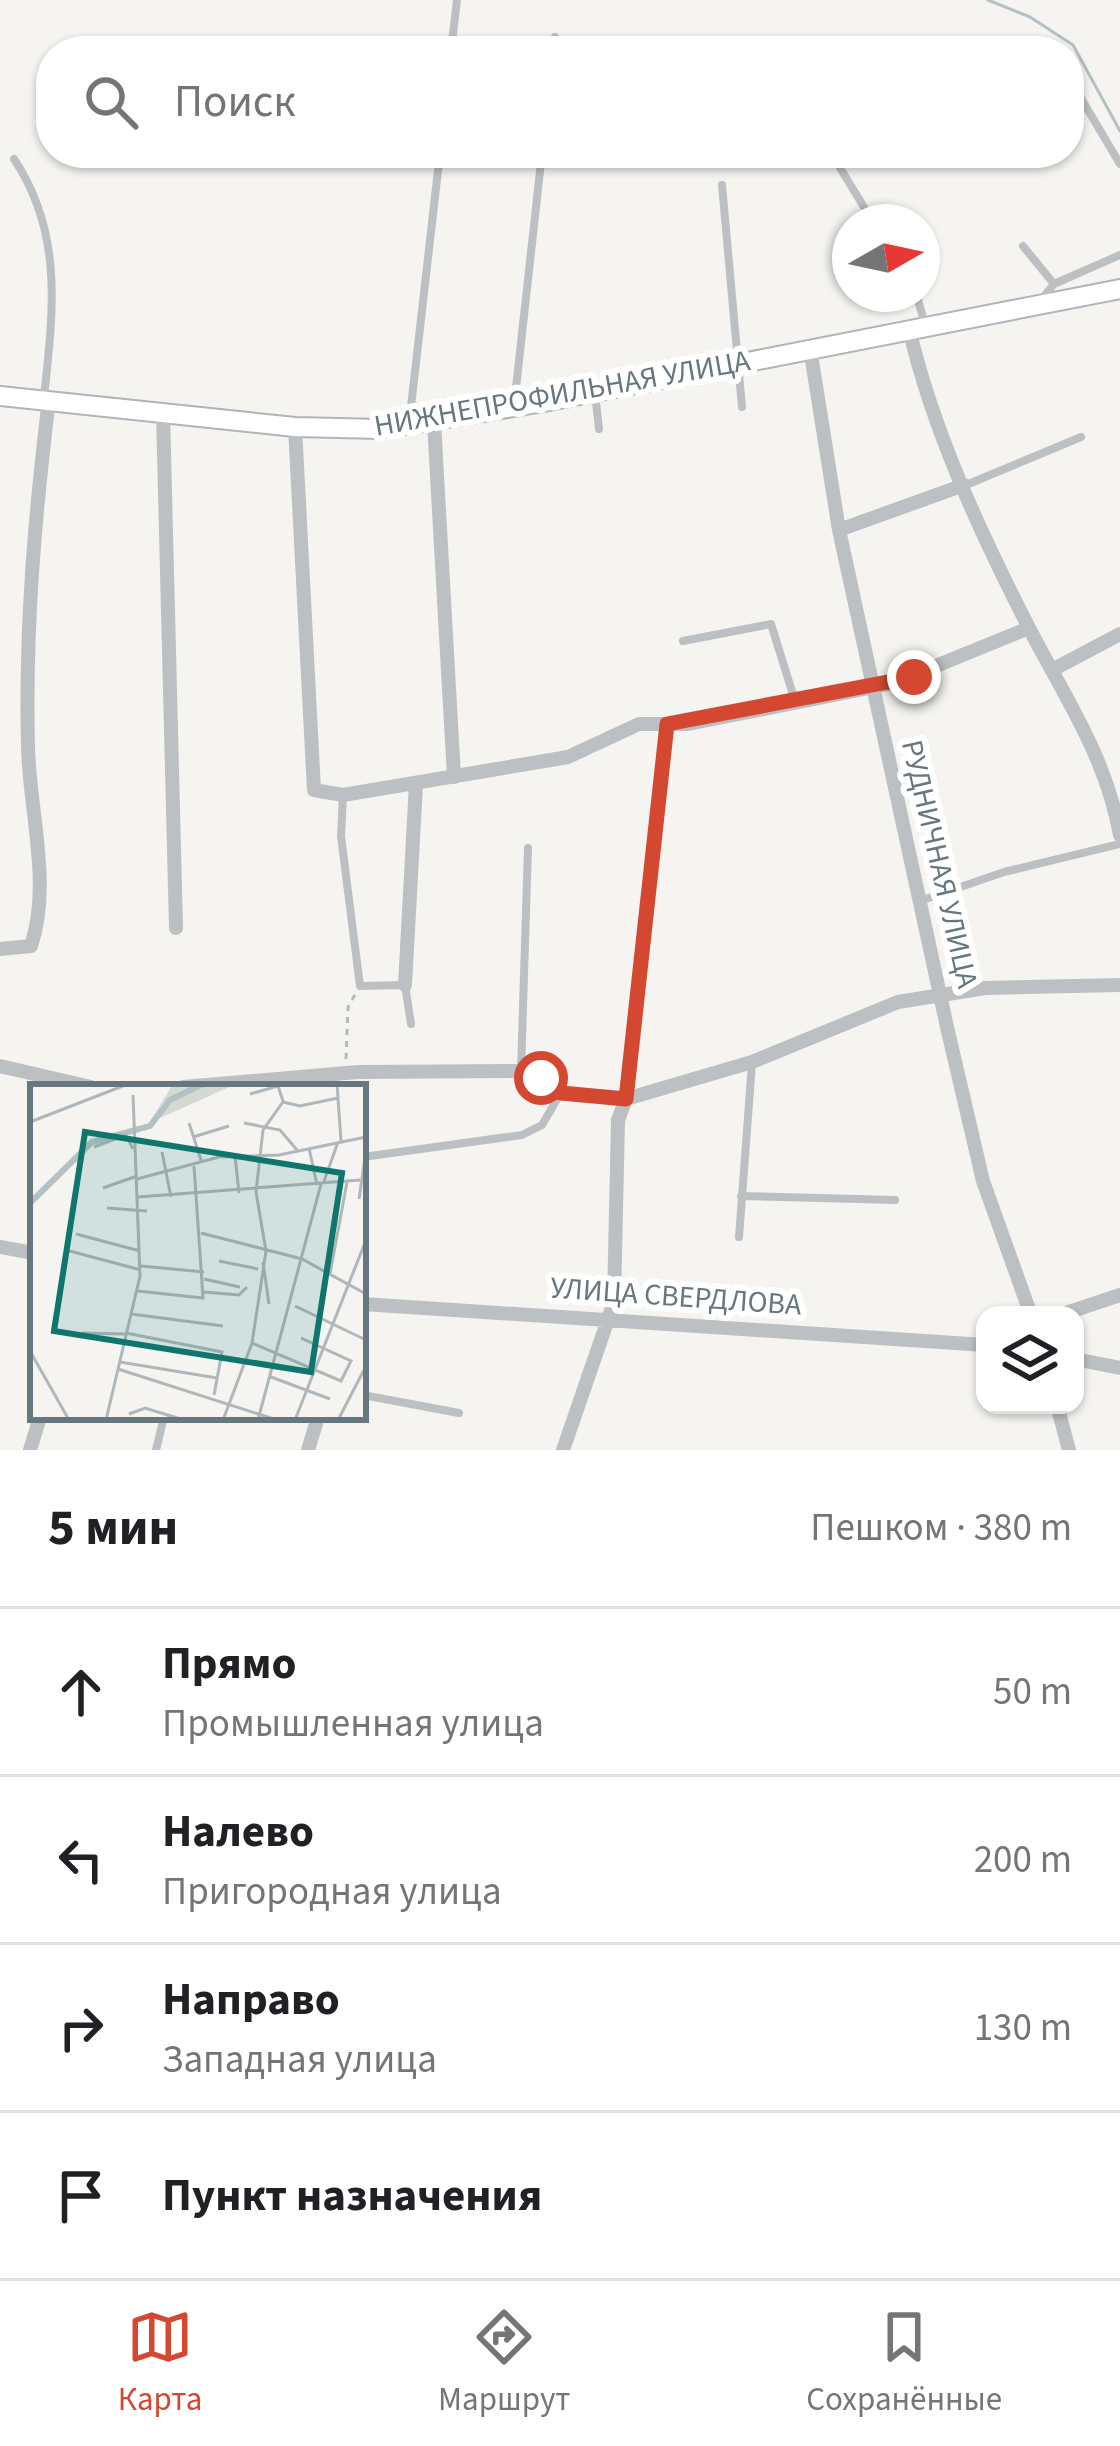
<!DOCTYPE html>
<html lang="ru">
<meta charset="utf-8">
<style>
:root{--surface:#fff;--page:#f6f6f6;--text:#202124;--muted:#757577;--line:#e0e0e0;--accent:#d44832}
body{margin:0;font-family:"Source Sans 3",sans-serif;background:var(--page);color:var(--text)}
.controls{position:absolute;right:36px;bottom:36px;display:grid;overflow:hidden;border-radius:24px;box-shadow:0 3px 9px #0004}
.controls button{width:108px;height:108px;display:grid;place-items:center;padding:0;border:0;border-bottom:3px solid var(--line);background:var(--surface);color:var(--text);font:60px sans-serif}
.compass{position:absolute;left:832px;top:204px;width:108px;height:108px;border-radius:50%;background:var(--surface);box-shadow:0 3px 9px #0004;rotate:81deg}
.stop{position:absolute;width:36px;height:36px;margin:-27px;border:9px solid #d44832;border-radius:50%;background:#fff}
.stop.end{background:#d44832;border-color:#fff;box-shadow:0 3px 12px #0008}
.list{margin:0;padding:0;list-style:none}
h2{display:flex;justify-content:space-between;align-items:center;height:156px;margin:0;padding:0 48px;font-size:51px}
h2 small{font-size:39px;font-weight:400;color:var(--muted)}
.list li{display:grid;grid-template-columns:78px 1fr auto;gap:36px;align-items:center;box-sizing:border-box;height:168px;padding:0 48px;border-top:3px solid var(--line)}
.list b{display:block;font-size:45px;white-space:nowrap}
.list p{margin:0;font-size:39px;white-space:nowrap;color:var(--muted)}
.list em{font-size:39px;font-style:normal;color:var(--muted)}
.icon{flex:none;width:66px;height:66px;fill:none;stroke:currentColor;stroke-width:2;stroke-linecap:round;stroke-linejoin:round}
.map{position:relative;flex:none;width:1120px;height:1450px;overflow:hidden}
.search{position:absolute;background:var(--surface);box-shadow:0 3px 9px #0004;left:36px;right:36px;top:36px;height:132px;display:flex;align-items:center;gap:30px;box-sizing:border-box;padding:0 42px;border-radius:48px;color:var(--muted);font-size:45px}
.sheet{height:828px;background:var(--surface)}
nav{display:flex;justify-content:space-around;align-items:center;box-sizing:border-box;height:168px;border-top:3px solid var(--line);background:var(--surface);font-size:33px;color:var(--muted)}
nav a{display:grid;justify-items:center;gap:6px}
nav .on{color:var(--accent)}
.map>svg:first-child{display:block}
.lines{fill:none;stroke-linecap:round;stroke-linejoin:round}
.stream{stroke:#b4c1c4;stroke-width:3}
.secondary-casing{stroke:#aeb4b8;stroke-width:22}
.path{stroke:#b6b9bb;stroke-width:3;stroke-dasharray:6 6;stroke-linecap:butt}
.lane{stroke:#bcc0c3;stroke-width:8}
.street{stroke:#bcc0c3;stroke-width:14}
.secondary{stroke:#fff;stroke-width:18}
.route{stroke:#d44832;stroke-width:15}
.labels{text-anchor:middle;stroke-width:12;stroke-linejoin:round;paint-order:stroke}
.street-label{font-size:30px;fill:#667780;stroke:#fff}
.inset-river{fill:none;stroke:#b4c1c4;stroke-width:6}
.inset-road{fill:none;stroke:#afb7ba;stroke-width:3}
.view{fill:#0f766e;fill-opacity:0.15;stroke:#0f766e;stroke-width:6}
.inset-edge{fill:none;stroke:#667780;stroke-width:6}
</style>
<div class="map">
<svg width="1120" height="1450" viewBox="0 0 1120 1450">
<rect width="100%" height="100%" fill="#f5f4f1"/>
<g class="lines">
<!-- stream -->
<path class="stream" d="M988,0L1030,17L1073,45L1120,131"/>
<!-- secondary casing -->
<g class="secondary-casing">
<path id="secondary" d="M0,396L295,427L381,429L549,401L1120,289"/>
</g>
<!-- path -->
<path class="path" d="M346,1059L348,1007L356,993"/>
<!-- lane -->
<path class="lane" d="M451,51L457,0
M554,51L555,37
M1069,78L1120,164
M831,153L873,222
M14,159C64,234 53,313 44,397
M722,185L742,407
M1023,246L1054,284
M916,294L925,324
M1041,300L1054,284L1120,255
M595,393L599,429
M514,406L542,153
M409,424L440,153
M966,485L1081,437
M683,641L771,624L795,701
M343,796L341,836L360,986L405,985L411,1024
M923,900L1004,872L1120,844
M521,1071L528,848
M363,1157L522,1135L542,1125L560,1094
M741,1196L895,1200
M739,1237L752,1063
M363,1395L459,1413
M156,1450L164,1417"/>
<!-- street -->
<path class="street" d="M909,328C932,429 981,534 1028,626C1064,696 1106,756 1120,835
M810,348L839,530L947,1027L983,1181L1031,1315
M163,413L176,928
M434,422L454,777
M295,427L314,790L343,795L568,757L639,724H688L894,683L1029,628
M839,530L964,485
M1054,669L1120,634
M0,949L31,946C52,884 29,810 28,746C25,628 35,515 49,399
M405,985L416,784
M0,1066L91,1087
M183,1087L358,1072L521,1071L561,1093L626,1099L752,1062L898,1002L985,988L1120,985
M0,1247L33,1253
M363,1304L985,1345
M1060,1315L1120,1295
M1075,1359L1120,1368
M1057,1405L1069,1450
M30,1450L40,1417
M308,1450L318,1417
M563,1450L614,1302L618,1120L626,1099L667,724"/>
<!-- secondary -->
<use href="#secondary" class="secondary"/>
</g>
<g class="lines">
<!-- route -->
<path class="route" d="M541,1078L561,1093L626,1099L667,724L914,677"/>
</g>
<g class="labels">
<!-- street labels -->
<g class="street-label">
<text transform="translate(562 393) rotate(-10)" y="10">НИЖНЕПРОФИЛЬНАЯ УЛИЦА</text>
<text transform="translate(940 864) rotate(77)" y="10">РУДНИЧНАЯ УЛИЦА</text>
<text transform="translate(676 1296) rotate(4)" y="10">УЛИЦА СВЕРДЛОВА</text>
</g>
</g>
<!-- overview -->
<g transform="translate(30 1084)">
<rect width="336" height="336" fill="#f5f4f1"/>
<path d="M143,0H206L119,39Z" fill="#d5d9d1"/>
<path class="inset-river" d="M0,119L62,58L120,42L140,16L173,0"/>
<path class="inset-road" d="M307,0L311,57M220,10L248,2L253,17M0,38L98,0M159,39L172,79M214,39L250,46L267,66M163,53L199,42M64,63L96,51L103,65M279,64L287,101M132,68L141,113M205,72L209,109M107,95L189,73L249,71L336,53M293,100L308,58M73,104L107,92M108,113L330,96M329,115L336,67M77,124L117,127M171,149L272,175L336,210M46,150L110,167M36,166L111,186M189,177L228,185M233,178L239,220M111,182L174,188M300,190L317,98M174,195L210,203M108,207L173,214L164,82M174,208L209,211L217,203M265,222L336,256M101,230L193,242M52,249L96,250M96,249L192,268L184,311M222,259L311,297L321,277L271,254M0,267L39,336M90,278L187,294M88,285L247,336M241,293L300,315M99,330L115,324L154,336M76,336L110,192L103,11M193,336L222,259L236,167L226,108L233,46L253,18L270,22L308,14M228,336L291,100M265,336L336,156M308,336L336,282"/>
<path class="view" d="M55,48L312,89L281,288L24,247Z"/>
<rect width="336" height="336" class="inset-edge"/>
</g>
</svg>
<div class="controls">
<button><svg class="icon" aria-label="layers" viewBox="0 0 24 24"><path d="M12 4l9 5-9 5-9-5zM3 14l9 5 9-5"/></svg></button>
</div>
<svg class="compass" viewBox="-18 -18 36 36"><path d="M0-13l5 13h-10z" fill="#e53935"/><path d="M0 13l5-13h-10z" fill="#757577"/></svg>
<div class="stop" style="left:541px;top:1078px"></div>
<div class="stop end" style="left:914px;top:677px"></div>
<div class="search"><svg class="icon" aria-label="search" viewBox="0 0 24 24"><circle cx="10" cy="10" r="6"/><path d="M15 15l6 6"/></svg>Поиск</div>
</div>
<section class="sheet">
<h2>5 мин<small>Пешком · 380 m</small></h2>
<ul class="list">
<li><svg class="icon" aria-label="ahead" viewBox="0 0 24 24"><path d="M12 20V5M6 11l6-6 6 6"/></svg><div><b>Прямо</b><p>Промышленная улица</p></div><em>50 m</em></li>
<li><svg class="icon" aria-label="left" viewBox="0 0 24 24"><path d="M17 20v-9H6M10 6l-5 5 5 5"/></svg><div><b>Налево</b><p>Пригородная улица</p></div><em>200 m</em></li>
<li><svg class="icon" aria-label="right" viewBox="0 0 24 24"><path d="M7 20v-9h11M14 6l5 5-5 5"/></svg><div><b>Направо</b><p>Западная улица</p></div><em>130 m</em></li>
<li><svg class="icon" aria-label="arrive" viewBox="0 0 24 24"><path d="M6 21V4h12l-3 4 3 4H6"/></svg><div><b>Пункт назначения</b></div></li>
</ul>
</section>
<nav>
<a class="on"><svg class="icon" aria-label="map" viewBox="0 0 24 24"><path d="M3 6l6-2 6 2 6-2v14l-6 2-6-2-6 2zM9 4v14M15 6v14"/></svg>Карта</a>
<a><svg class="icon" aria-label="directions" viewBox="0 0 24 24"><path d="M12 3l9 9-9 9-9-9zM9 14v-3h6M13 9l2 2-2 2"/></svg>Маршрут</a>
<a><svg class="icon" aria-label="saved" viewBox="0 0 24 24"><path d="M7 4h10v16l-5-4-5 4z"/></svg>Сохранённые</a>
</nav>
